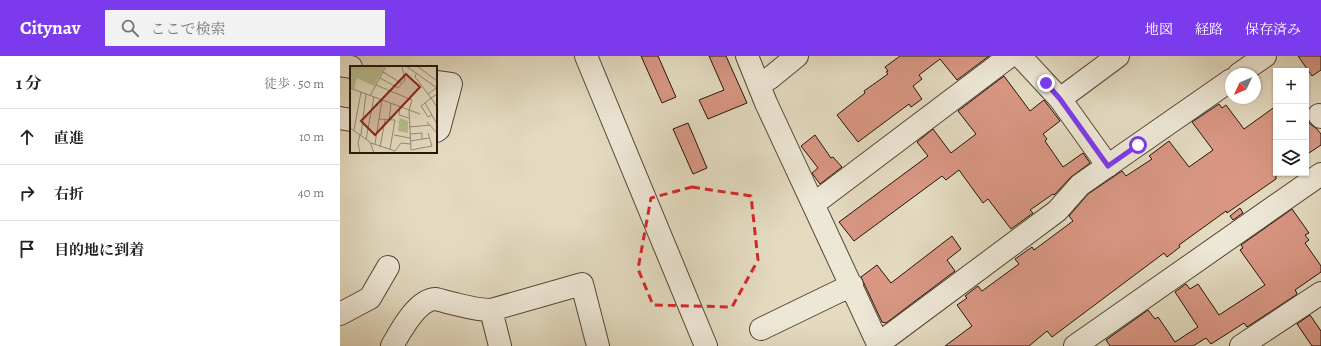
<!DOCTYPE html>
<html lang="ja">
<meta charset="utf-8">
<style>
:root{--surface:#fff;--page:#f2f2f2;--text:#202124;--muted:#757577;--line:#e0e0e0;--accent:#7c3aed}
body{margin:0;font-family:Alegreya,"Noto Serif JP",serif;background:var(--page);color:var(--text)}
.controls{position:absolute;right:12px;top:12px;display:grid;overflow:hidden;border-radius:0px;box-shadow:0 1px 3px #0004}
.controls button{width:36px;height:36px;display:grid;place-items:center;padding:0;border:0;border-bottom:1px solid var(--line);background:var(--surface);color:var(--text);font:20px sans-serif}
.compass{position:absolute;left:885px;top:12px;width:36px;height:36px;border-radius:50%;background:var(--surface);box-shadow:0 1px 3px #0004;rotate:226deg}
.stop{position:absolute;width:12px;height:12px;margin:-9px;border:3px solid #7c3aed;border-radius:50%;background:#fff}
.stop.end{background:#7c3aed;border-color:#fff;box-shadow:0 1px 4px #0008}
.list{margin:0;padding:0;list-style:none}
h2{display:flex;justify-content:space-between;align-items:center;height:52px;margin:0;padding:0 16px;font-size:17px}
h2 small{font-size:13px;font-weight:400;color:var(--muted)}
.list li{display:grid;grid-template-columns:26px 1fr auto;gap:12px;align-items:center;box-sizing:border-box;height:56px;padding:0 16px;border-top:1px solid var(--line)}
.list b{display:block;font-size:15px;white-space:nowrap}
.list em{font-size:13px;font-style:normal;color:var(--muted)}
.icon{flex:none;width:22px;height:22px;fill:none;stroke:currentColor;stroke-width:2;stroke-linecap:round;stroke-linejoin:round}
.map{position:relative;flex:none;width:981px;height:290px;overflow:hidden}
header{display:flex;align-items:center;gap:24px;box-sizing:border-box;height:56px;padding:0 20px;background:var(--accent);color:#fff}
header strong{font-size:19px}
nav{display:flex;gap:22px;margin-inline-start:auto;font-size:14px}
.search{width:280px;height:36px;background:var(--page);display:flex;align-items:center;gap:10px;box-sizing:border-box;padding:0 14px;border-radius:0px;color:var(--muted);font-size:15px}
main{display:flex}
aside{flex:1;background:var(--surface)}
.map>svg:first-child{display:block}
.building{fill:#d89683;stroke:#261508}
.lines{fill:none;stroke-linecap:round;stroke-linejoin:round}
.minor-casing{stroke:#554636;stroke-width:24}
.minor{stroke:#ede7d6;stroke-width:22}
.route{stroke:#7c3aed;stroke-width:5}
.marked{fill:none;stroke:#d62828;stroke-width:3;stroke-dasharray:8 5;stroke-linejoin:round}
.inset-road{fill:none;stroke:#978b76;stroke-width:1}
.view{fill:#8f2418;fill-opacity:0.15;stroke:#8f2418;stroke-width:2}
.inset-edge{fill:none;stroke:#261508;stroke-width:2}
</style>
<header>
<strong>Citynav</strong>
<div class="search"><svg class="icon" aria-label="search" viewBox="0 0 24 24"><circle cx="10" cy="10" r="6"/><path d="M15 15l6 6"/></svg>ここで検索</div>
<nav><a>地図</a><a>経路</a><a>保存済み</a></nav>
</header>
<main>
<aside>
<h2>1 分<small>徒歩 · 50 m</small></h2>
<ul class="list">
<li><svg class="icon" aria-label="ahead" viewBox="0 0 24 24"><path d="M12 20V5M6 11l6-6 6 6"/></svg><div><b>直進</b></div><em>10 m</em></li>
<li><svg class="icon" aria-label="right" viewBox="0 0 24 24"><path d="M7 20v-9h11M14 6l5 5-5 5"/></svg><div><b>右折</b></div><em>40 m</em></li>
<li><svg class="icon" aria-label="arrive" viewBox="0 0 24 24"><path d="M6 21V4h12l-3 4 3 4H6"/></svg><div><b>目的地に到着</b></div></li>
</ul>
</aside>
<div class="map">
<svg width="981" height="290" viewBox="0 0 981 290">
<rect width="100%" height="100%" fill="#e3dac0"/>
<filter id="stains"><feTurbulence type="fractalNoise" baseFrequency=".005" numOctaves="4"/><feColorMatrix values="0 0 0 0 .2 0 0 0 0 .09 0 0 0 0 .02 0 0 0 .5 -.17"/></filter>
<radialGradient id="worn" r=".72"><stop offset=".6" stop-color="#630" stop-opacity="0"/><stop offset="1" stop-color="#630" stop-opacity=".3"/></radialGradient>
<!-- building -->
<path class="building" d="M301,0H318L336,41L322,47Z
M369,0H386L407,47L368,63L359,44L384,34Z
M560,0H649L617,24L600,3L579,19L582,23L573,30L582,43L571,51L569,48L518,86L497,59L525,37L524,35L548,18L546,16L548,15L545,11Z
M958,0H981V14L972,20Z
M664,20L690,55L704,44L720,65L703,78L707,83L705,85L723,111L743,97L750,107L731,121L714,139L713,138L690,154L693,157L671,173L648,143L643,147L619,114L606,124L602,120L514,185L499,166L588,100L577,86L593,73L611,97L636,78L618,55Z
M879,48L882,52L886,49L904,73L936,50V123L887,157L886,155L839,189L840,191L827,201L824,197L712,281L707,275L689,290H605L632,270L617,249L627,242L625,240L638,230L642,235L679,208L675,203L692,191L694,194L733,165L729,160L748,138L782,115L786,120L812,103L809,100L829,85L849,111L873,94L852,66Z
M966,57L967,63L970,68L977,73L981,78V89L966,99Z
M348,67L367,112L353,118L333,73Z
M475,79L491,102L493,101L502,111L480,128L472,117L478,112L461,90Z
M900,152L903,157L893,164L890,160Z
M952,153L969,177L965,179L969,184L965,187L981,210V216L955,234L957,237L956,239L907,271L904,267L871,288L866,282L853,290H770L766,284L808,254L815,263L818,261L835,286L858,271L835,236L846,228L850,233L858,228L879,259L925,229L900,194L903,192L901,189Z
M612,180L621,193L607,204L615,215L546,267L542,266L521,221L537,209L551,227Z
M970,259L981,275V290H972L957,268Z"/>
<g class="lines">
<!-- minor casing -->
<g class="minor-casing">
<path id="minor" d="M246,0L366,290
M407,0L426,47L539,290
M680,0L720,43L768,110
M0,9L11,11
M899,18L925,0
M96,26L111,28L99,73L96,75
M419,28L430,22L457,0
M720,43L778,0
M979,59L981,61
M0,62L11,64
M473,147L483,141L670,0
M151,254L160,290
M0,258L30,242L48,211
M421,273L512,229
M537,286L549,280L717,155L740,129L891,24
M52,290C60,276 77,243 96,243C101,244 106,246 111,247C124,250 137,254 151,254L242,228L258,290
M735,290L981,118
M901,290L981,237"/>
</g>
<!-- minor -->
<use href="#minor" class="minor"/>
</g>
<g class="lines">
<!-- route -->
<path class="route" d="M706,27L720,43L768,110L798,89"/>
</g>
<!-- marked area -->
<path class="marked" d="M352,131L411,140L418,204L392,251L313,249L298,213L311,142Z"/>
<!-- overview -->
<g transform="translate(10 10)">
<rect width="87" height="87" fill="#e3dac0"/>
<path d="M35,0L24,20L7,12L4,23L0,21V0ZM50,52L58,55V67L48,65L49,57L45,54L49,56Z" fill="#b7be90"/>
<path class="inset-road" d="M56,0L87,22M67,0L87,15M33,6L51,17M66,8L65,11L78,28M30,12L48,22L55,14L52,0M26,19L62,34L59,44M0,22L70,48M86,22L78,28L81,32L75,37L87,58M87,28L81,32L87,41M20,30L36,0M75,37L71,40L78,51L82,49M50,40L49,49L59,52M59,44L61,84L82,80L78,67M29,53L45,54L40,83M39,54L41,37M77,56L87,67M59,61L80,59M0,62L20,76L24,87M4,64L11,26M10,68L8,77L10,87M60,68L72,67V73M11,69L16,28M44,69L60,72M16,73L24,31M60,75L79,72M21,77L45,85L51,77L60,78M25,78L32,34M30,81L35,54"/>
<path class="view" d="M56,8L70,21L25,69L11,55Z"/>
<rect width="87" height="87" class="inset-edge"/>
</g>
<rect width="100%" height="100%" filter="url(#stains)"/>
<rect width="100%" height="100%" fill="url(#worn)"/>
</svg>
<div class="controls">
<button>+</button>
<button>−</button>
<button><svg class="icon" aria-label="layers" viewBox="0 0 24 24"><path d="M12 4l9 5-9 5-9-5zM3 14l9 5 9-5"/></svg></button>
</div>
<svg class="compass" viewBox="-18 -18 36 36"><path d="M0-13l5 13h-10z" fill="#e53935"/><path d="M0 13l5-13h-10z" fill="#757577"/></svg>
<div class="stop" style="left:798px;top:89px"></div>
<div class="stop end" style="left:706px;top:27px"></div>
</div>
</main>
